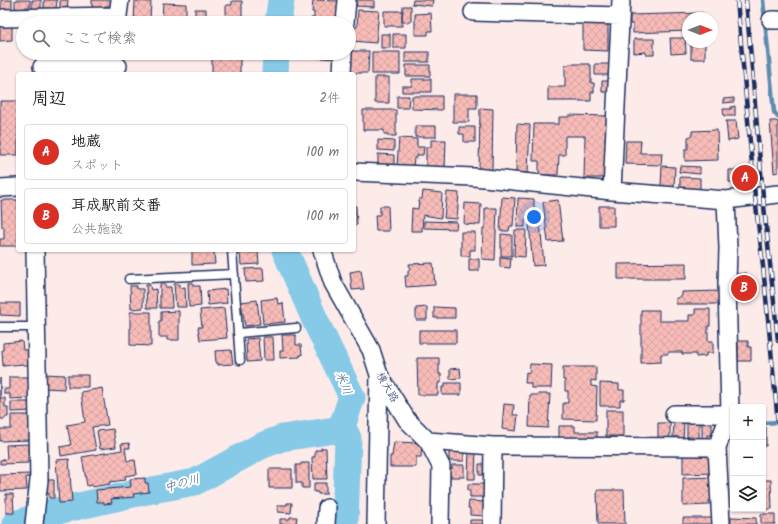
<!DOCTYPE html>
<html lang="ja">
<meta charset="utf-8">
<style>
:root{--surface:#fff;--page:#f2f2f2;--text:#222;--muted:#767676;--line:#e0e0e0;--accent:#d93025}
body{margin:0;font-family:Kalam,"Klee One",sans-serif;background:var(--page);color:var(--text)}
.controls{position:absolute;right:12px;bottom:12px;display:grid;overflow:hidden;border-radius:4px;box-shadow:0 1px 3px #0004}
.controls button{width:36px;height:36px;display:grid;place-items:center;padding:0;border:0;border-bottom:1px solid var(--line);background:var(--surface);color:var(--text);font:20px sans-serif}
.compass{position:absolute;left:682px;top:12px;width:36px;height:36px;border-radius:50%;background:var(--surface);box-shadow:0 1px 3px #0004;rotate:90deg}
.you{position:absolute;left:534px;top:217px;width:14px;height:14px;margin:-10px;border:3px solid #fff;border-radius:50%;background:#1a73e8;box-shadow:0 0 0 6px #1a73e833}
.badge{display:grid;place-items:center;width:26px;height:26px;border-radius:50%;background:var(--accent);color:#fff;font-size:13px;font-weight:700}
.pin{position:absolute;translate:-50% -50%;border:2px solid #fff;box-shadow:0 1px 4px #0006}
.list{margin:0;padding:0;list-style:none}
h2{display:flex;justify-content:space-between;align-items:center;height:52px;margin:0;padding:0 16px;font-size:17px}
h2 small{font-size:13px;font-weight:400;color:var(--muted)}
.list li{display:grid;grid-template-columns:26px 1fr auto;gap:12px;align-items:center;box-sizing:border-box;height:56px;margin:0 8px 8px;padding:0 8px;border:1px solid var(--line);border-radius:4px}
.list b{display:block;font-size:15px;white-space:nowrap}
.list p{margin:0;font-size:13px;white-space:nowrap;color:var(--muted)}
.list em{font-size:13px;font-style:normal;color:var(--muted)}
.icon{flex:none;width:22px;height:22px;fill:none;stroke:currentColor;stroke-width:2;stroke-linecap:round;stroke-linejoin:round}
.map{position:relative;flex:none;width:778px;height:524px;overflow:hidden}
.search{position:absolute;background:var(--surface);box-shadow:0 1px 3px #0004;left:16px;top:16px;width:340px;height:44px;display:flex;align-items:center;gap:10px;box-sizing:border-box;padding:0 14px;border-radius:22px;color:var(--muted);font-size:15px}
.panel{position:absolute;background:var(--surface);box-shadow:0 1px 3px #0004;left:16px;top:72px;width:340px;height:180px;border-radius:4px}
.map>svg:first-child{display:block}
.lines{fill:none;stroke-linecap:round;stroke-linejoin:round}
.stream{stroke:#5b8cb0;stroke-width:4.5}
.river{stroke:#86cae7;stroke-width:27}
.building{fill:url(#building-cross-hatch);stroke:#1b2f5e}
.service-casing{stroke:#1b2f5e;stroke-width:11}
.minor-casing{stroke:#1b2f5e;stroke-width:20}
.service{stroke:#fff;stroke-width:8}
.minor{stroke:#fff;stroke-width:17}
.rail-casing{stroke:#1b2f5e;stroke-width:4.5}
.rail{stroke:#fff;stroke-width:3;stroke-dasharray:9;stroke-linecap:butt}
.labels{text-anchor:middle;stroke-width:4;stroke-linejoin:round;paint-order:stroke}
.street-label{font-size:11px;fill:#1b2f5e;stroke:#fff}
.water-label{font-size:12px;font-style:italic;fill:#3b5e87;stroke:#fff}
</style>
<div class="map">
<svg width="778" height="524" viewBox="0 0 778 524">
<defs>
<pattern id="building-cross-hatch" width="8" height="8" patternUnits="userSpaceOnUse"><rect width="8" height="8" fill="#f8bcb8"/><path d="M0 0l8 8M0 8l8-8" fill="none" stroke="#d4a2a1"/></pattern>
</defs>
<rect width="100%" height="100%" fill="#fdebea"/>
<filter id="ink" filterUnits="userSpaceOnUse"><feTurbulence type="fractalNoise" baseFrequency=".025" numOctaves="2"/><feDisplacementMap in="SourceGraphic" scale="8" xChannelSelector="R" yChannelSelector="G"/><feConvolveMatrix kernelMatrix="1 2 1 2 8 2 1 2 1" color-interpolation-filters="sRGB"/></filter>
<g filter="url(#ink)">
<g class="lines">
<!-- stream -->
<path class="stream" d="M763,0L774,112L778,117
M763,423L778,422"/>
<!-- river -->
<path class="river" d="M278,23L281,0
M275,74L276,53
M285,250L315,320L352,397L342,426L348,438L345,524
M15,524L48,513L142,492L195,482L261,446L282,438L335,430L342,426"/>
</g>
<!-- building -->
<path class="building" d="M1,0H12V11H1Z
M15,0H30V7H26V11H15Z
M32,0H41V11H32Z
M44,0H57L56,9L44,8Z
M60,0H68L67,10H60Z
M92,0H111V6H105V9H92Z
M313,0L340,1L338,23H311V18H314V12H312Z
M357,0H374V7L356,6Z
M413,0H433L432,6L412,4Z
M135,1L151,2L150,20L143,19V21H134Z
M232,1H242V18H226V5H232Z
M163,3L186,4V19L162,18Z
M403,6H411V22H402Z
M195,9H206V18H195Z
M358,10L379,11L376,43L352,41L353,27H357Z
M384,11H402V26H384Z
M431,13L432,31H428V35H415V14Z
M703,13V18H688V31L633,33V24H630V15Z
M583,22L608,23V51L583,50Z
M0,23L12,26V40L0,41Z
M381,34H390V48H381Z
M393,34H406V48H393Z
M670,38H685L686,53L671,54Z
M634,39H654V55H646V52L634,53Z
M691,42H705V59H691Z
M351,51H369L368,73H351Z
M372,52H400V74H372Z
M405,52H429V62H405Z
M212,53H240V74H212Z
M309,53H334V59L309,57Z
M569,64H589V65H591V83H594V92H591V101H548V87H565V65H569Z
M595,64H610V75H595Z
M406,65H430V76H406Z
M375,77H389V103H375Z
M412,79H431V92H402V86H412Z
M602,81H610V92H602Z
M453,94H477V108H469V122H453Z
M397,96H409L408,108H397Z
M412,96H442V110L412,109Z
M734,98V102L723,103V99Z
M0,101H18V155H0Z
M735,106V116H724L723,109H731V107Z
M480,108L493,109L492,171L479,170Z
M363,110H396V136H388V134H384V130H363Z
M569,115L607,116L606,178H584L585,136H565V155H559L558,175H539V161H533L534,124H559V117H569Z
M726,121H736L738,139L728,141Z
M770,121H776L778,122V172L774,173Z
M517,124L530,125L528,173L516,172Z
M415,126H436V137H415Z
M459,127H475V142H464V134H459Z
M717,130L718,160L685,161V149H688V137L692,136V131Z
M399,138L417,139V147H424L423,155H417V158H414L413,167L397,166Z
M378,140L394,141V151L378,150Z
M431,140H446L445,170L426,167V147H431Z
M626,141H641L640,153H662L661,165L625,164Z
M378,154L394,155V165H378Z
M662,166L675,167L674,187L661,186Z
M680,166L700,167V174L679,172Z
M729,170H739L738,183L729,182Z
M680,177L700,178V189L680,188Z
M423,191L442,193L441,218L423,215L422,231H411L412,208L418,209L419,199H422Z
M447,192L459,193L457,219L444,218Z
M502,197L515,198L513,226H510L509,231H500Z
M518,198L534,199V209H536V220H525V227H517Z
M1,200H18V246H0V239H4V227H2Z
M558,200L563,241L548,242L543,202Z
M465,203L481,204L480,225L464,224Z
M354,206H356L357,225H354Z
M380,206H388L389,231H376L375,215H380Z
M599,206H614V226H599Z
M485,208H497L495,260L482,259L483,228H485Z
M424,221L457,222L456,229L424,228Z
M540,223L544,265L533,266L529,224Z
M515,230H526L525,257L514,256Z
M461,232H475V250H470V256H461Z
M501,234L512,235V256H501Z
M192,250H224V251L214,252L215,264L192,265Z
M258,252L259,264L241,265L240,253Z
M500,257L511,258L510,268L500,267Z
M469,259H479V271H469Z
M433,263L435,285L406,287L405,276H408V270H410L409,264Z
M686,263V279H618V264Z
M263,268L264,281L246,282L245,269Z
M361,270L364,289L352,290L350,272Z
M746,273V282H750V294H738L737,274Z
M188,283H193V286H200L201,306L189,307Z
M160,284H165V287H171L172,308H160Z
M174,284H179V288L185,287L186,307H176Z
M146,285H150L151,290L156,289L157,308H147Z
M130,286H137V289H143V308L131,309Z
M226,289L227,303L208,305L207,291Z
M721,291V304H676V298H679V296H682V292Z
M277,298L278,304L283,303L285,322L263,324L261,300Z
M257,300L260,324L245,326L241,302Z
M0,303H20V316L0,315Z
M427,307V320H416V308Z
M434,307L455,308V318H434Z
M224,308L227,338L200,340L198,327H202L200,310Z
M695,309H710V326H708V341H713V353H706V356L696,357V354H682V352H668V354H661V362L641,363V310H659V321H689V315H695Z
M179,311V340H167V337H159V321H161V312Z
M130,312H151V346L130,345Z
M419,330H456V343H419Z
M282,335H296V345H301L302,355H300V357L280,358V351H283Z
M263,337H273L274,360H264Z
M258,338L260,361L247,362L246,339Z
M22,341L23,350H30V365H23V364L3,366L2,350H3V343Z
M738,341H748V347H751V361H738Z
M231,350L233,364L218,365V363H216L215,351Z
M417,358H439V374H441V383H438V395H418Z
M530,364L552,365L551,388H531V383H525L526,372L529,373Z
M563,367H596V381L591,380V386L597,387L596,420L563,419V403H568V391H565V380H563Z
M460,368L461,378L450,379V369Z
M44,374L65,375L64,389L43,388Z
M68,375H88V387H68Z
M9,377H29L30,398L10,399V394H4V389H9Z
M0,378V398H5V407H8V417H5V419H0Z
M445,383H461V395H442V387H445Z
M600,383L619,384V390H624V400H620V406H600Z
M102,388L108,425L92,427L96,450L61,456L60,447L71,445L67,425L85,422L81,392Z
M538,394H550L548,428L529,427L530,395H538Z
M11,402H31V411L11,412Z
M504,404L514,405L513,415H518L516,431L502,429Z
M606,410H623V436H606Z
M11,415H30L31,440L0,441V429H11Z
M658,423H670V441L658,439Z
M674,423H684L683,441H678V437H673Z
M687,423H699V440H693V437H687Z
M702,423H712V435H707V440H702Z
M559,426H575V432H597V444H559Z
M763,427H766V446H763Z
M113,429L116,447L100,449L97,431Z
M394,442L422,443L421,457H416V467H390V456H392Z
M129,443L130,448H125L127,461L135,460L137,474L125,476L126,480L109,482L110,484L92,487V485L87,486L82,457L122,450L121,444Z
M28,444V463L0,464V460L7,459L6,445Z
M321,448H326L327,479H313L312,457H315V450H321Z
M449,449H464V461H449Z
M469,449H476L475,479H468Z
M683,453H712L713,473L683,474Z
M69,459L72,502L59,503L56,460Z
M301,463H309V488H302V483H296V465H301Z
M479,464H490V475H479Z
M452,465H464V477H450V469H452Z
M269,469H292V488H269Z
M30,474V477H26L27,490L0,491V475Z
M714,477V501H709V505L683,506V478Z
M145,478V483H148L149,492L133,494L134,497L111,499L112,503L104,504V502H97L96,490L131,487L130,479Z
M47,480H54V498H49V493L47,494Z
M763,480H771L772,509H763Z
M314,483H326V494H318V492H314Z
M468,484H487V497H470V490H468Z
M597,490H624L625,524H598Z
M6,494H13L14,513H6Z
M469,501L486,502V516L470,515V508H468Z
M287,503H292L291,513L278,512V505H287Z
M761,514H775V524H761Z
M290,517H297L296,524H280V519H290Z
M731,517L756,518V524H731Z
M683,518H713V524H683Z
M470,520H486L485,524H470Z"/>
<g class="lines">
<!-- service casing -->
<g class="service-casing">
<path id="service" d="M232,250L240,360
M129,279L234,274
M0,327H36
M238,333L296,328"/>
</g>
<!-- minor casing -->
<g class="minor-casing">
<path id="minor" d="M473,12L620,16
M3,18L117,16
M771,20H778
M117,23L120,0
M345,23L347,0
M42,67L118,66
M342,74L343,53
M354,172L474,177L612,191L726,200L778,194
M0,188L18,187
M612,191L621,0
M322,250L333,283L371,350L379,375L407,420L428,441L441,466L440,524
M674,414H730
M428,441L493,446L717,447
M34,524L39,480L35,250
M326,524L327,508
M376,524L379,375
M492,524L493,446
M721,524L717,447L730,414L727,284L728,248L726,200"/>
</g>
<!-- service -->
<use href="#service" class="service"/>
<!-- minor -->
<use href="#minor" class="minor"/>
<!-- rail casing -->
<g class="rail-casing">
<path id="rail" d="M737,0L755,197L763,266L778,423
M746,0L763,196L778,341"/>
</g>
<!-- rail -->
<use href="#rail" class="rail"/>
</g>
</g>
<g class="labels">
<!-- street labels -->
<g class="street-label">
<text transform="translate(388 387) rotate(60)" y="4">横大路</text>
</g>
<!-- water labels -->
<g class="water-label">
<text transform="translate(344 383) rotate(68)" y="4">米川</text>
<text transform="translate(182 483) rotate(-16)" y="4">中の川</text>
</g>
</g>
</svg>
<div class="controls">
<button>+</button>
<button>−</button>
<button><svg class="icon" aria-label="layers" viewBox="0 0 24 24"><path d="M12 4l9 5-9 5-9-5zM3 14l9 5 9-5"/></svg></button>
</div>
<svg class="compass" viewBox="-18 -18 36 36"><path d="M0-13l5 13h-10z" fill="#e53935"/><path d="M0 13l5-13h-10z" fill="#767676"/></svg>
<div class="you"></div>
<div class="pin badge" style="left:745px;top:178px">A</div>
<div class="pin badge" style="left:744px;top:288px">B</div>
<div class="search"><svg class="icon" aria-label="search" viewBox="0 0 24 24"><circle cx="10" cy="10" r="6"/><path d="M15 15l6 6"/></svg>ここで検索</div>
<section class="panel">
<h2>周辺<small>2件</small></h2>
<ul class="list">
<li><span class="badge">A</span><div><b>地蔵</b><p>スポット</p></div><em>100 m</em></li>
<li><span class="badge">B</span><div><b>耳成駅前交番</b><p>公共施設</p></div><em>100 m</em></li>
</ul>
</section>
</div>
